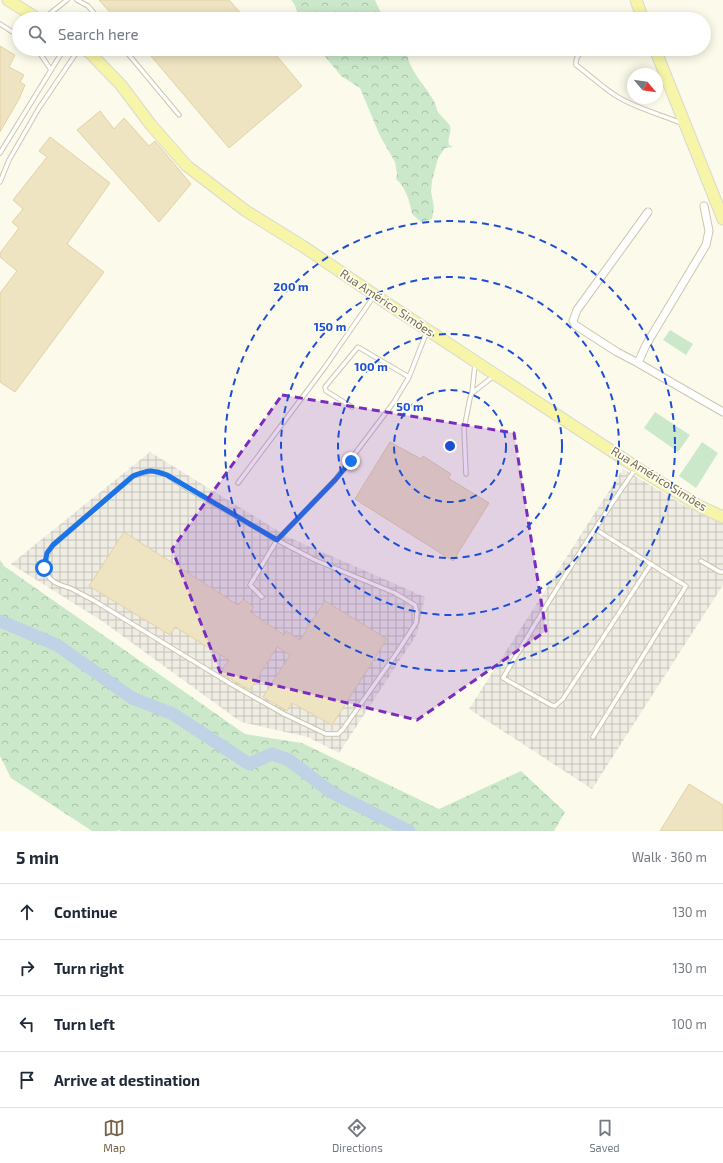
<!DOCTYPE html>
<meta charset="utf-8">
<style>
:root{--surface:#fff;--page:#f6f6f7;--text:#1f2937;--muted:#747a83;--line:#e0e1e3;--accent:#756246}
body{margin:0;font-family:"Exo 2",sans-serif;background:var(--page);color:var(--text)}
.compass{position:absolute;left:627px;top:68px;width:36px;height:36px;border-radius:50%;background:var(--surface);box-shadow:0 2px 10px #0003;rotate:119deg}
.stop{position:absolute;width:12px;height:12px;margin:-9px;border:3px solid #1a73e8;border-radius:50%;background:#fff}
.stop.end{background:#1a73e8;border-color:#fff;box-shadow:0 1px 4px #0008}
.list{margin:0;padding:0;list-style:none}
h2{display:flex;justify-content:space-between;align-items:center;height:52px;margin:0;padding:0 16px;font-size:17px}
h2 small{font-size:13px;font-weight:400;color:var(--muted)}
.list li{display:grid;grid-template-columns:26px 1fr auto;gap:12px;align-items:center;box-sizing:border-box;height:56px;padding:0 16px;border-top:1px solid var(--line)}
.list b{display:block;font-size:15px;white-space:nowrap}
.list em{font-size:13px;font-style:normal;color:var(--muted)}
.icon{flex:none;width:22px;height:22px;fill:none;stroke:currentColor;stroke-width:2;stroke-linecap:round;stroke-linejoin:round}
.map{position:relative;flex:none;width:723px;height:831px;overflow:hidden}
.search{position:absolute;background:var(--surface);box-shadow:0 2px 10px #0003;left:12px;right:12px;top:12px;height:44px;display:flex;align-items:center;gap:10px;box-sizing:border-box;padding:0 14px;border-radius:22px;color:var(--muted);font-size:15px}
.sheet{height:276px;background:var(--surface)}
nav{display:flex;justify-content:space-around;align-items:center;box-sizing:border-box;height:56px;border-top:1px solid var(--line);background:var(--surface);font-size:11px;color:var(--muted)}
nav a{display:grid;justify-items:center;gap:2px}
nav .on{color:var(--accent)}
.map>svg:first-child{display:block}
.industrial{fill:url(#industrial-grid)}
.forest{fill:url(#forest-crowns)}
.green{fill:#cbe9ca}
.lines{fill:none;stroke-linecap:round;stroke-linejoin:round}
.river{stroke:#c0d2e5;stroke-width:13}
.building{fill:#eee4c2;stroke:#e2d2a5}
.service-casing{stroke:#ccc6ae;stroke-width:5.5}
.minor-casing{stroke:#ccc6ae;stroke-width:9}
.primary-casing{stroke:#dbd9d1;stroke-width:13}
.service{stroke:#fff;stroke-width:3.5}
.minor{stroke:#fff;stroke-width:7}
.primary{stroke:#f6f5a8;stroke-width:11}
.route{stroke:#1a73e8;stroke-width:5}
.marked{fill:#7b2cbf;fill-opacity:0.2;stroke:#7b2cbf;stroke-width:3;stroke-dasharray:8 5;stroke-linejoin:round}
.ring{fill:none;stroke:#1d4ed8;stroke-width:2;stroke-dasharray:7 5}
.labels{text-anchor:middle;stroke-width:3.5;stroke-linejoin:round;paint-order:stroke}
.street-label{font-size:12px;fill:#766b4f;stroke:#fefef2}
.centre{fill:#1d4ed8;stroke:#fefef2;stroke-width:2}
.ring-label{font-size:12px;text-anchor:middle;font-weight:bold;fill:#1d4ed8;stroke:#fefef2;stroke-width:3.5;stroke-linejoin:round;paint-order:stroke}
</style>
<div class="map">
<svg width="723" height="831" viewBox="0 0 723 831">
<defs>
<pattern id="industrial-grid" width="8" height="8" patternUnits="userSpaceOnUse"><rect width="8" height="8" fill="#eeece3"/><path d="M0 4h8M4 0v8" fill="none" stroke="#c5c3ba"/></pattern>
<pattern id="forest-crowns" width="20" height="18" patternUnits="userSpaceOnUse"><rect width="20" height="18" fill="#cbe9ca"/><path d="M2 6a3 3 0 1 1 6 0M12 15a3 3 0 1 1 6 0" fill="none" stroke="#a9c1a6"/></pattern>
</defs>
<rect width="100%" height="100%" fill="#fcfbeb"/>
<!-- industrial -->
<path class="industrial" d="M150,452L288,537L425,597L417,634L339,753L308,737L241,722L102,621L11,564Z
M623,469L687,507L723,521V585L592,789L469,709Z"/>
<!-- forest -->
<path class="forest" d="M291,0H375L380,11L388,19H300C296,12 297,6 291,0Z
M319,49H406C408,70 424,83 434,101C436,104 436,109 438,112C441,117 448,121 450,126C452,133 447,138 449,145L453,147L445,148L438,158L432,181L431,192L434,207L432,219L421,222L412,214C410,202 406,188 396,179L397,174L395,162L380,136L360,88L341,76Z
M0,560L4,566L245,734L302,743L439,809L521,771L565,812L554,831H121L119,830L117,831H92L11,778L0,756Z"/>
<!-- green -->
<path class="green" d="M670,330L693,344L686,355L663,340Z
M655,412L690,435L678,452L644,428Z
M702,442L718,453L696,488L679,476Z"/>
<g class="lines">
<!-- river -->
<path class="river" d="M0,621L57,645L132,698L173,714L249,764L272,754L289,760L331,792L409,831"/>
</g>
<!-- building -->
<path class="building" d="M99,0H229L246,19H116Z
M0,46L15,55L9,67L24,75L20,82L25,85L19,99L0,132Z
M145,49H271L302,86L229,148Z
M100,111L114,129L124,118L149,146L155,141L191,184L159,222L77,130Z
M50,137L110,183L67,244L104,272L15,392L0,382V293L17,271L0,257V253L19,228L12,222L23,209L13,200L47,157L39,151Z
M390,442L421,459L423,456L451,474L448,478L489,503L453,561L355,499Z
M124,532L238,605L243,599L254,607L250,612L284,635L286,631L300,640L325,601L387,639L332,725L292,703L287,711L263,697L290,655L277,647L250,690L220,673L229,660L175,627L170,635L89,586Z
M689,784L723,805V831H660Z"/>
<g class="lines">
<!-- service casing -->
<g class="service-casing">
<path id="service" d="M77,0L88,6L99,19
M43,19L67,0
M0,24L19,36
M37,49L51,70
M124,49L179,115
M591,49C583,50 575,55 576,65C590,75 603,88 618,97C638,109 660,114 681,123
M0,153L64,49
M0,182L9,160L39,108L79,49
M472,393L475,364
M352,407L326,391L325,387L358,347L409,377
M636,468C589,536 545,606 503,678L551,705L555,706L563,699L651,564
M154,470L167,475L183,486L277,540L315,560L395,593L415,605L417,613L416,623L396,654L343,729L338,734H326L284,714L231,684L93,600C85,596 78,592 70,588C65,586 58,585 53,581C40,571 45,557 53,545L133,476Z
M466,474L464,429L470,398L472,393L494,376
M238,483L325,367L374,296
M701,561L720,572H723
M262,597L250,585L277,540L335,480L394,402L409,377L427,331
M593,737L686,586L595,529"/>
</g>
<!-- minor casing -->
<g class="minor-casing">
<path id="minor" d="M704,206L709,231L706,245L646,345L638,363L723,412
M638,363L617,352L575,325L573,321L577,310L648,212"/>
</g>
<!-- primary casing -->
<g class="primary-casing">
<path id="primary" d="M8,0L38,19
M636,0L643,19
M84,49L90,53L121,85L151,125L187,166L246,211L304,247L385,302L642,471L701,507L723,517
M655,49L723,219"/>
</g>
<!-- service -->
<use href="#service" class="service"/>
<!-- minor -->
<use href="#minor" class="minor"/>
<!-- primary -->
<use href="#primary" class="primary"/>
</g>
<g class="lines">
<!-- route -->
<path class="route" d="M44,568L47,553L53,545L133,476C149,470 150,469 167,475L277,540L335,480L351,461"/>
</g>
<!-- marked area -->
<path class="marked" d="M282,395L514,433L546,631L417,720L220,672L172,549Z"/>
<!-- distance rings -->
<g class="ring">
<circle cx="450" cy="446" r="56"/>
<circle cx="450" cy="446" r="112"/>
<circle cx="450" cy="446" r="169"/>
<circle cx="450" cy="446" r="225"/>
</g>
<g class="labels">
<!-- street labels -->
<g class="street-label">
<text transform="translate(387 303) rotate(34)" y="4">Rua Américo Simões</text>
<text transform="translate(659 479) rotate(32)" y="4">Rua Américo Simões</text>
</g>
</g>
<circle cx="450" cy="446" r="6" class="centre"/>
<g class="ring-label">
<text x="291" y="291">200 m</text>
<text x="330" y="331">150 m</text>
<text x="371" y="371">100 m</text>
<text x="410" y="411">50 m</text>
</g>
</svg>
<svg class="compass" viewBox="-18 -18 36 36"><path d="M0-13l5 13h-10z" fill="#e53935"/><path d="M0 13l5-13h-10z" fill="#747a83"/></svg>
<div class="stop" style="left:44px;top:568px"></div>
<div class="stop end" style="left:351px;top:461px"></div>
<div class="search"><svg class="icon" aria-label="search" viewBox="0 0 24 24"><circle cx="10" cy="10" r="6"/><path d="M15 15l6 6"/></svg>Search here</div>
</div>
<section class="sheet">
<h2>5 min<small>Walk · 360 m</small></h2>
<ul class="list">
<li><svg class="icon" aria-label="ahead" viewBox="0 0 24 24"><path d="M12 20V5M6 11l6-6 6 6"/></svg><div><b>Continue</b></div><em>130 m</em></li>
<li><svg class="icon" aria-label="right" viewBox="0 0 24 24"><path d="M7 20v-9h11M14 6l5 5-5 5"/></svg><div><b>Turn right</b></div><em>130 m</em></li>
<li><svg class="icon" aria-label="left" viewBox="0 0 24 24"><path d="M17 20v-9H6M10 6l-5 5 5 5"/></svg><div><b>Turn left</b></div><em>100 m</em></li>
<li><svg class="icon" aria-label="arrive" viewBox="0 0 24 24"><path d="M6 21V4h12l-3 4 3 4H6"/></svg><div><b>Arrive at destination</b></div></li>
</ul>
</section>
<nav>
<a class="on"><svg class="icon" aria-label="map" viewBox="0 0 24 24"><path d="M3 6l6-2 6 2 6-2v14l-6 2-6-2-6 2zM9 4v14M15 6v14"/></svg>Map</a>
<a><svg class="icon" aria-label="directions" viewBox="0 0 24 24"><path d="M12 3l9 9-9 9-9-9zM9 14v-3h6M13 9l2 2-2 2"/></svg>Directions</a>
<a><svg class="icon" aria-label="saved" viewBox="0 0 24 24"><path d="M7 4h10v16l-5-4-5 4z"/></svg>Saved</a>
</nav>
